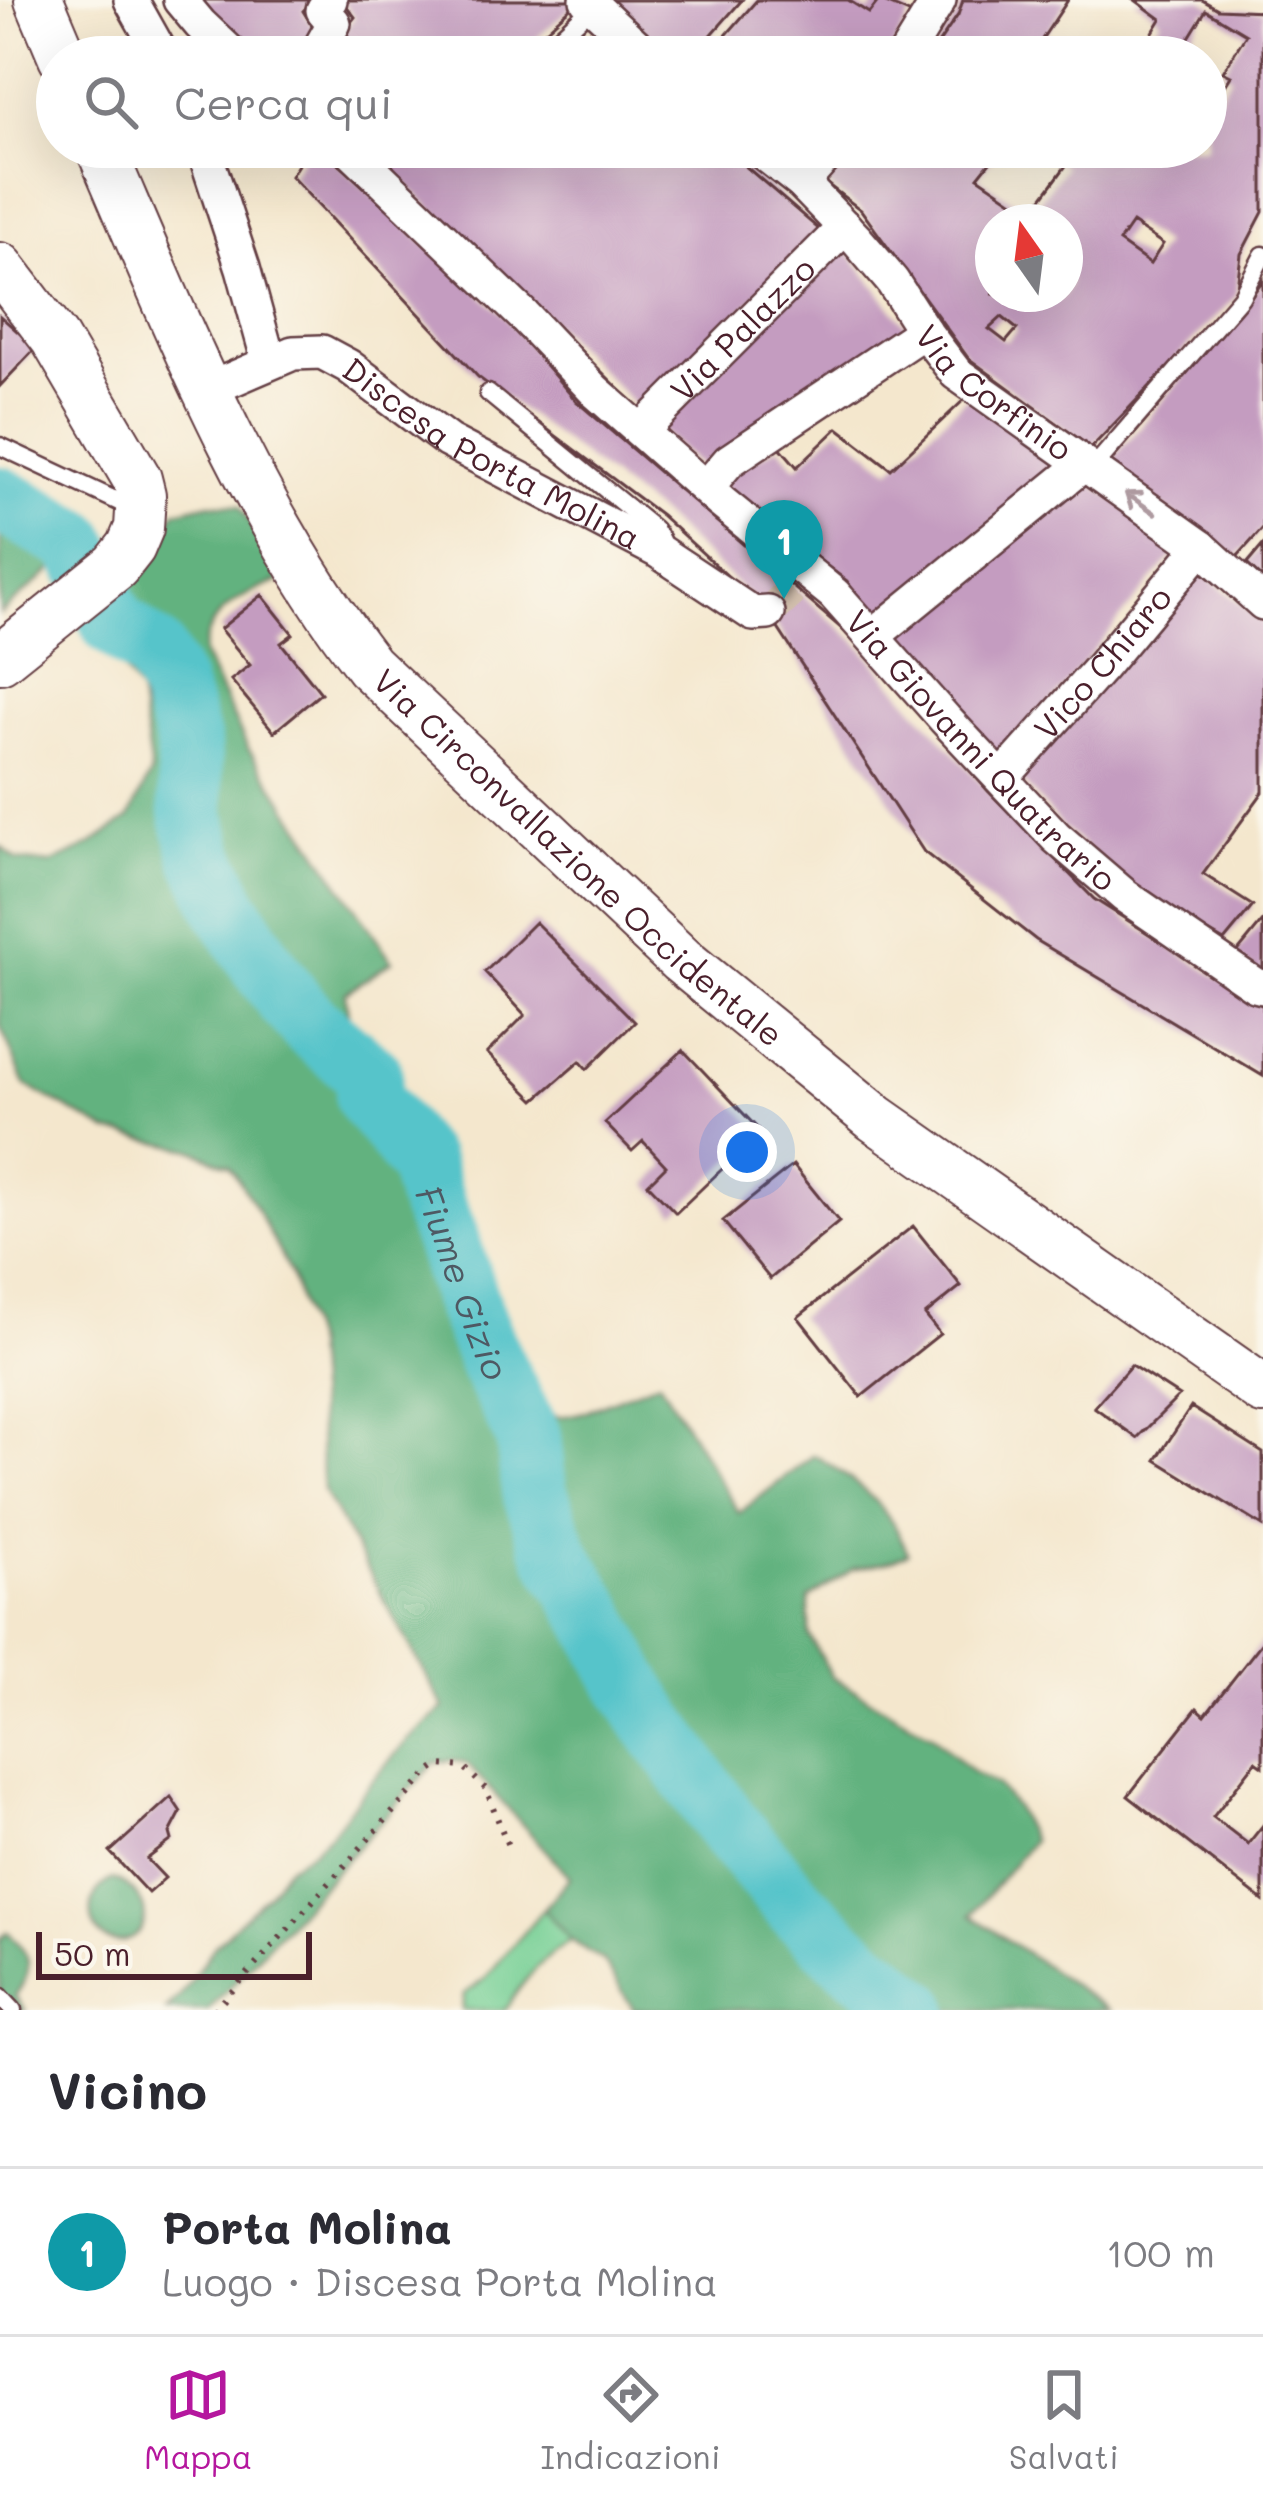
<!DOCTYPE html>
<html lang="it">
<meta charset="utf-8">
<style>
:root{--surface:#fff;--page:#f7f7f7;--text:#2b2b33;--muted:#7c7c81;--line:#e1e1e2;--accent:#b5179e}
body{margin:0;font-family:Mali,sans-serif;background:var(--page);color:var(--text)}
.compass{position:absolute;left:975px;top:204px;width:108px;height:108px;border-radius:50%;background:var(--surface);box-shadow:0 12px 48px #0002;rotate:346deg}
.scale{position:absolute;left:36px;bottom:30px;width:276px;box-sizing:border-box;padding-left:12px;border:6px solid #4a1f2b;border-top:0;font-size:33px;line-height:42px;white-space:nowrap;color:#4a1f2b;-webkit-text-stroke:9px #fbf7ec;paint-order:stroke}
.you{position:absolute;left:747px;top:1152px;width:42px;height:42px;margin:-30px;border:9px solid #fff;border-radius:50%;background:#1a73e8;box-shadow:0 0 0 18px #1a73e833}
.badge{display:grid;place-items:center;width:78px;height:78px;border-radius:50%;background:var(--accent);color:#fff;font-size:39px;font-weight:700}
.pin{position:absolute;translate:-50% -99px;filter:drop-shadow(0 3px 6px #0008)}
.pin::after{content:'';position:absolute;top:63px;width:42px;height:36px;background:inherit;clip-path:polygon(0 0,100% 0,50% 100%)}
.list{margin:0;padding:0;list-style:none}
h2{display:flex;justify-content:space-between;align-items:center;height:156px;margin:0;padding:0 48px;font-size:51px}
h2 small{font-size:39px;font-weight:400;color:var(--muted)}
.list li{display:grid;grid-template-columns:78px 1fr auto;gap:36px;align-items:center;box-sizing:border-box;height:168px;padding:0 48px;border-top:3px solid var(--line)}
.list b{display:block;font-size:45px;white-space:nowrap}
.list p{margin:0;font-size:39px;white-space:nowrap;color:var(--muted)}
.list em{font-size:39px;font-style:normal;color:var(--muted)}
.icon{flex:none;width:66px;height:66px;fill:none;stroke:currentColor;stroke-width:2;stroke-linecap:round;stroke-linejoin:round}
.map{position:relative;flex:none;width:1263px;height:2010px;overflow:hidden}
.search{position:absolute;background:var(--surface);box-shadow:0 12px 48px #0002;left:36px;right:36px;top:36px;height:132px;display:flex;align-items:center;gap:30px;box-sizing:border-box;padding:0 42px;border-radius:66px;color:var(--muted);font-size:45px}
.sheet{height:324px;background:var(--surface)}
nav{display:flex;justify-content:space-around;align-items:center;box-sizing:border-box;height:168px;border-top:3px solid var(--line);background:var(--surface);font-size:33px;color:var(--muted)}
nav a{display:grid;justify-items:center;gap:6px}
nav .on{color:var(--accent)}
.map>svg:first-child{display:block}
.green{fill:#78d096;stroke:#617860;stroke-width:3}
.forest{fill:#62b27f;stroke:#566855;stroke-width:3}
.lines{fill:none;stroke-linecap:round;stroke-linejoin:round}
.river{stroke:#56c4ca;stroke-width:66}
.building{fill:#c49cc0;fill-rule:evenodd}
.street-tunnel{stroke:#d2bfad;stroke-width:33;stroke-dasharray:33 16;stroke-linecap:butt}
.lane-casing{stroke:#643d43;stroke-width:21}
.street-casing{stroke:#643d43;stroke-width:38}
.secondary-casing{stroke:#643d43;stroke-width:52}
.path{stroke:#643d43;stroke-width:6;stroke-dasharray:3 9;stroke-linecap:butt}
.lane{stroke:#fff;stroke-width:16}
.street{stroke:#fff;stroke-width:33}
.secondary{stroke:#fff;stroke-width:48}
.oneway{stroke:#ae9aa0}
.labels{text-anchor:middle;stroke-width:9;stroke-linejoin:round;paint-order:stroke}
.street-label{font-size:33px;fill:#4a1f2b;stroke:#fbf7ec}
.water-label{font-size:36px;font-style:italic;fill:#4e5963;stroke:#fbf7ec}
</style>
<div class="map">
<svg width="1263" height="2010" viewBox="0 0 1263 2010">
<rect width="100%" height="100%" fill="#fbf7ec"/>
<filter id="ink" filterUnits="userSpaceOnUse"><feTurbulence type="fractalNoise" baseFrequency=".00833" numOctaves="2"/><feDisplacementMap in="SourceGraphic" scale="24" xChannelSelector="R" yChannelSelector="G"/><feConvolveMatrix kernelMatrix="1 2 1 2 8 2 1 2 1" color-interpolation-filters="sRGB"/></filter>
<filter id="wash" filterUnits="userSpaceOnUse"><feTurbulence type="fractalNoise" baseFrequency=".004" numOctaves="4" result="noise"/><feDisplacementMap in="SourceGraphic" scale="48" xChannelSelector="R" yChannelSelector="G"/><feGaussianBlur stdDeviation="2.7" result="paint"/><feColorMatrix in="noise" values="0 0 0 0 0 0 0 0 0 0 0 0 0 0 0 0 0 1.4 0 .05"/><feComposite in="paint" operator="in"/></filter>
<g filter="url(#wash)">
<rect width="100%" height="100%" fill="#f4e7cd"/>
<!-- green -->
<path class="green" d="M131,570L132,665L138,691L82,611Z
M543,1909L571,1940C542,1959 523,1980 505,2010H462L464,1994L483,1981Z"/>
<!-- forest -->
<path class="forest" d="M0,483L101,528L0,614Z
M210,503L240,506L285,579C249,592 205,609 203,654L248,748L392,961L345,993L351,1033L416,1117L433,1154L444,1206L493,1336L514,1353L521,1383L537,1406L559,1417L581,1413L659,1381L739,1513L814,1455C856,1480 889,1506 908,1553L894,1560L853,1569L809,1599V1635L832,1677L932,1735L972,1772L997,1785L1016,1808L1032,1841L971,1915L1109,2010H634L604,1962L571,1940L543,1909L570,1877L467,1764L453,1760L434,1763L209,2010H166L179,1998L215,1945L268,1893L286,1868L314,1849L332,1832L374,1778L407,1741L444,1708L323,1490L313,1346L291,1275L255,1206L230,1166L191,1149L109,1132L25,1085L0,1025V846L17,860L50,864L90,845L129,818L151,773L140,696L132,665L131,570L158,538L176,511Z
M113,1879C133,1886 153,1908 141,1930C137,1937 131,1939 125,1941C88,1951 78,1893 113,1879Z
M8,1932C31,1955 36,1968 15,1996L25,2010H0V1939Z"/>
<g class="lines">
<!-- river -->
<path class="river" id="s1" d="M0,499L77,542L113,623L154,653L171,684L188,742L192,813L203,856L228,909L260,960L290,1002L313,1027L370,1075L368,1097L421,1164L429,1195L446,1237L465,1297L490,1360L528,1436L534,1490L557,1554L594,1614L628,1680L653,1720L731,1830L795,1905L841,1950L917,2010"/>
</g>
<g id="blocks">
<!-- building -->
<path class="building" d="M193,0H313L303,11L316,32L300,57H245Z
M342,0H573L576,3L519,54L510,57H327L325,55L355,17Z
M606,0H742L692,57H669Z
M757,0H848L869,13L879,0L911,14L888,57H707Z
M963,0H1068L1030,57H929L958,15Z
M1135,0H1202L1218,9L1263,11V212L1241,254L1236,296L1091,448L968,358L861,210L823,181L856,147H1002L978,177L1031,213L1065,167L1038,147H1206V117L1231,76L1223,72L1246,34L1206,10L1177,57H1138L1161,19ZM993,222H1065V277L1071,282L1065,294L1058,300L1051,294H993ZM1132,223L1163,244L1150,264L1119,242ZM1002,317L1017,329L1006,342L989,329Z
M591,34L618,57H569Z
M309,147H320L501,313L576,401L856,641L988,791L1094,899L1263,1006V1076L1036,940L924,852L768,613L661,515L478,377L291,176Z
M376,147H723L821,231L641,411L551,321L395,174Z
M776,147H819L802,167Z
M842,244L907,327L706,472L658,428Z
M1263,280V528L1236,558L1106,467L1246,304Z
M0,316L36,348L0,386Z
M967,397L1061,466L873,621L847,581L722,487L733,472L779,446L797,467L838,428L891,469Z
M1084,479L1181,546L1001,761L889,636Z
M1263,545V579L1247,564Z
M1198,569L1263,622V792L1203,874L1253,906L1224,941L1130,886L1061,826L1019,777Z
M262,595L293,634L281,643L321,693L274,732L231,680L250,665L220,629Z
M1263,921V976L1235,955Z
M535,922L635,1022L587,1069L580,1061L535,1100L487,1053L525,1015L485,972Z
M683,1050L761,1132L676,1213L648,1184L666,1166L643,1141L632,1151L605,1123Z
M793,1165L839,1222L770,1279L723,1221Z
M913,1226L961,1286L925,1315L940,1334L861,1397L798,1317Z
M1131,1365L1179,1396L1137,1438L1094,1407Z
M1191,1407L1263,1453V1526L1156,1460Z
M1263,1641V1766L1256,1761L1213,1817L1248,1844L1263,1825V1901L1128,1796L1197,1708L1205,1715Z
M171,1797L181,1812L170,1833L172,1840L147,1859L165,1878L148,1893L110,1852Z"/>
</g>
</g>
<g filter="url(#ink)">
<use href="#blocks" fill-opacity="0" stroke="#643d43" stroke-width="3"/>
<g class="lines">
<!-- street-tunnel -->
<path class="street-tunnel" d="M768,613L795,588"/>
<!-- lane casing -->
<g class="lane-casing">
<path id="lane" d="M531,57L553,43L593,6
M488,393L654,529L661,540L658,550
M0,446L134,509
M1092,469L1241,297L1263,255
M0,1996L13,2010"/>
</g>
<!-- street casing -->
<g class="street-casing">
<g id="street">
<path d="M131,0L163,57"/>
<path d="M180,0L200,24L235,57"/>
<path d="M587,0L648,57"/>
<path d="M315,57L334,23L323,10L330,0"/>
<path d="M904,57L939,0"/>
<path d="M203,147L243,268L269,362"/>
<path id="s2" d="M348,147L524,316L595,391L721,502L834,594L945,719L1056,837L1125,896L1255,985L1263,987"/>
<path id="s3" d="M756,147L802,183L856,239L892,281L924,331L956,373L1201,547L1263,603"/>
<path d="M802,183L834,147"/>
<path id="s4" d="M207,390L293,353L322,352L348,366L448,441L658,551L753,614L768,613"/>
<path id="s5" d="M641,431L845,227"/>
<path d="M706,488L729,461L924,331"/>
<path d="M873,636L1084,464"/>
<path id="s6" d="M1002,778L1102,666L1201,547"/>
</g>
</g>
<!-- secondary casing -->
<g class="secondary-casing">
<g id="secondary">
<path d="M39,0L63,57"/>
<path id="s7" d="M100,147C175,321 252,516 369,666L681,960L875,1118L1263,1390"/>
<path d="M0,267L55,339L137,479L141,495L139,528L131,547L116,566L0,659"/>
</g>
</g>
<!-- path -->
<path class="path" d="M215,2010L426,1775L440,1765L464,1767L486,1789L508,1846"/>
<!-- lane -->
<use href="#lane" class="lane"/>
<!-- street -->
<use href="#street" class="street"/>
<!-- secondary -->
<use href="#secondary" class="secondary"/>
</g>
<!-- one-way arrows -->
<defs><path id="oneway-shaft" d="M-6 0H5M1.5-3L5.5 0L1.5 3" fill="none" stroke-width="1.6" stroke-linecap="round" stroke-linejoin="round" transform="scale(3)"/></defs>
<use class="oneway" href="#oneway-shaft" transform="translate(1140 503) rotate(-145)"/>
</g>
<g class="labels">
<!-- street labels -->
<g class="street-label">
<text dy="12" stroke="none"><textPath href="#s5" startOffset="144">Via Palazzo</textPath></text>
<text dy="12" stroke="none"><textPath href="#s3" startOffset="345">Via Corfinio</textPath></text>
<text dy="12" stroke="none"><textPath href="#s4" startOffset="321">Discesa Porta Molina</textPath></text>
<text dy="12" stroke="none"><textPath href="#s6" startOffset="153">Vico Chiaro</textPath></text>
<text dy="12" stroke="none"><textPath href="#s2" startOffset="876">Via Giovanni Quatrario</textPath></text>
<text dy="12" stroke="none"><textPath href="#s7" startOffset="870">Via Circonvallazione Occidentale</textPath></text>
</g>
<!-- water labels -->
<g class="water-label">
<text dy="13" stroke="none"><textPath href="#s1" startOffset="951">Fiume Gizio</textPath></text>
</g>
</g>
</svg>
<svg class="compass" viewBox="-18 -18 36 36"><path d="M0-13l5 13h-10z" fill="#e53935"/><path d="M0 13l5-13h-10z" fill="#7c7c81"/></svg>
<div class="scale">50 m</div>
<div class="you"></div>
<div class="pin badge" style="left:784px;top:599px;background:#0f9aa8">1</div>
<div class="search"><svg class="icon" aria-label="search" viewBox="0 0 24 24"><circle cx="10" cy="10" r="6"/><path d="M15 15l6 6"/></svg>Cerca qui</div>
</div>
<section class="sheet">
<h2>Vicino<small></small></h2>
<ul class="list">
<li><span class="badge" style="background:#0f9aa8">1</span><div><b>Porta Molina</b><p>Luogo · Discesa Porta Molina</p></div><em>100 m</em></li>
</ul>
</section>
<nav>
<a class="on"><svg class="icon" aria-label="map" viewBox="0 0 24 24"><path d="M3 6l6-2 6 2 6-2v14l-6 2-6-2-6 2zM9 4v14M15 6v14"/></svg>Mappa</a>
<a><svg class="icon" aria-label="directions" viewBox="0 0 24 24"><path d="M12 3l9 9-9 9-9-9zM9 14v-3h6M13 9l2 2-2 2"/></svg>Indicazioni</a>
<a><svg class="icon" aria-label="saved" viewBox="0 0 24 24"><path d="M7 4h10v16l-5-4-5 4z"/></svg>Salvati</a>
</nav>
